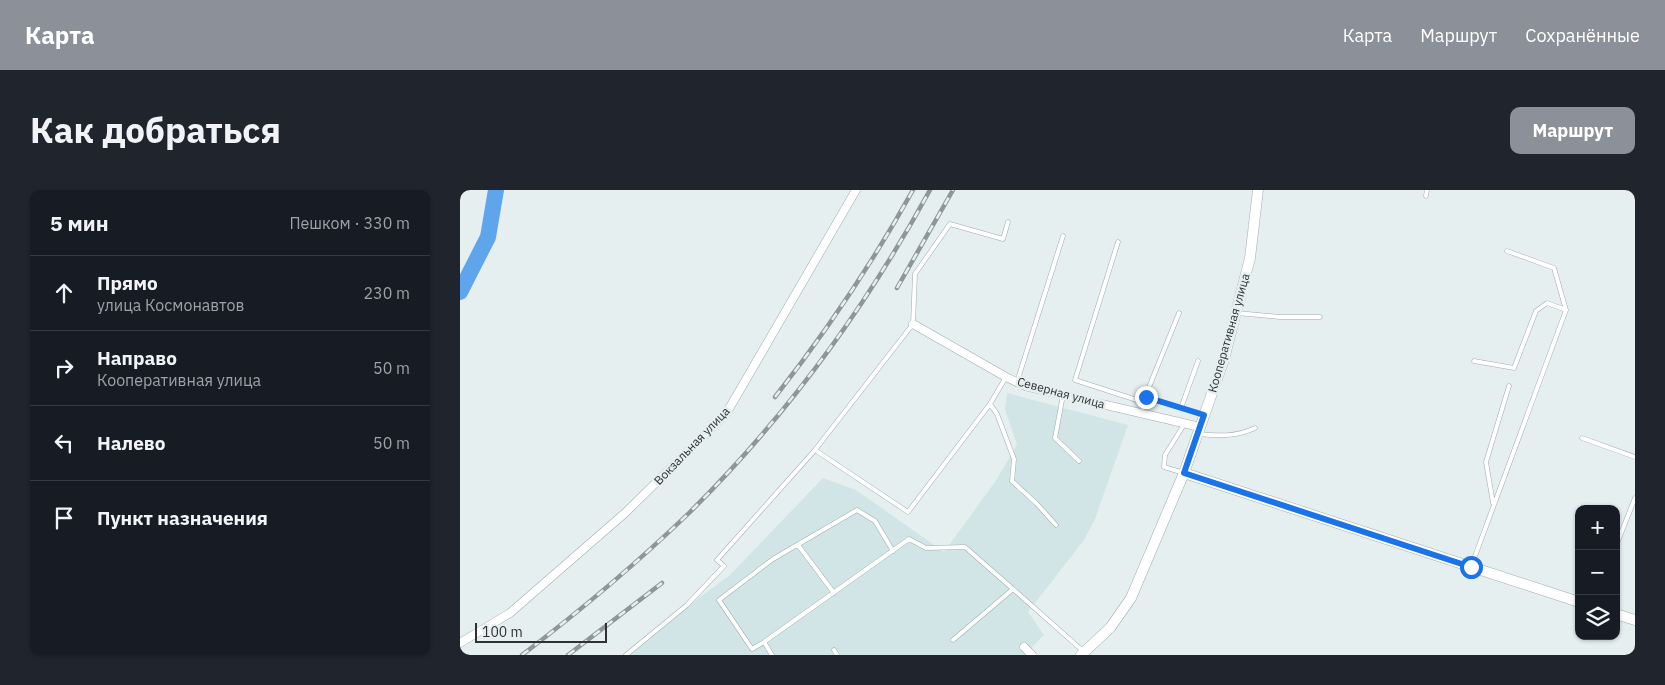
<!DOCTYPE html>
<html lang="ru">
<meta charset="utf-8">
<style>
:root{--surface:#171b24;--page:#20242c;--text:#f1f3f6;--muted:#9ea1a6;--line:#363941;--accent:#8c9099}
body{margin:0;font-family:"IBM Plex Sans",sans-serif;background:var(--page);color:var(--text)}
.controls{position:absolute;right:15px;bottom:15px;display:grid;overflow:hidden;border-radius:10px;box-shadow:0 1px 4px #0004}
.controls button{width:45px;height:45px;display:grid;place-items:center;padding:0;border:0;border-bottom:1px solid var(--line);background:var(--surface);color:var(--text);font:25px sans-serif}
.scale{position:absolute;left:15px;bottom:12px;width:132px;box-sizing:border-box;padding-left:5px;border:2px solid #2e3232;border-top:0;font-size:14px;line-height:18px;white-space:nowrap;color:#2e3232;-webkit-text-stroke:4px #e5eff0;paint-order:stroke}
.stop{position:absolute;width:15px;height:15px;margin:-11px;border:4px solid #1a73e8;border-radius:50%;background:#fff}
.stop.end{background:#1a73e8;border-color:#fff;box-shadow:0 1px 5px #0008}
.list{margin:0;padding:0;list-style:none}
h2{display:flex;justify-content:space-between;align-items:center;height:65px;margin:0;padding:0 20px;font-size:21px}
h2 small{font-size:16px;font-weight:400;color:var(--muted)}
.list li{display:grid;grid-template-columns:32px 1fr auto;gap:15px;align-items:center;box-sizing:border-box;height:75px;padding:0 20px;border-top:1px solid var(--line)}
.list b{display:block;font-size:19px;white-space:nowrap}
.list p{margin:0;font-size:16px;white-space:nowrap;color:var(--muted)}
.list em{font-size:16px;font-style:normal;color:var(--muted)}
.icon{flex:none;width:28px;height:28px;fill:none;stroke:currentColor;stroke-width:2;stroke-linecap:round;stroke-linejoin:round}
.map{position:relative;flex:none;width:1175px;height:465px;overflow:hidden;border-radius:10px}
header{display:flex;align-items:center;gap:30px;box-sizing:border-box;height:70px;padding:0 25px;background:var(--accent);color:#fff}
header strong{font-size:24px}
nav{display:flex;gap:28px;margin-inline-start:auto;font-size:18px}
.intro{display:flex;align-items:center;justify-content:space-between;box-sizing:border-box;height:120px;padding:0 30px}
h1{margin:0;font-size:35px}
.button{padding:12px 22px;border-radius:10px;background:var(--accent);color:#fff;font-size:18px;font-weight:700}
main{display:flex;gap:30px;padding:0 30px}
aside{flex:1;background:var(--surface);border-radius:10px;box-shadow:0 1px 4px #0004}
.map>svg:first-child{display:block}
.built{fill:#d1e5e6}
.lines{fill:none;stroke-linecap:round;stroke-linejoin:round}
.river{stroke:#5fa5ec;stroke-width:16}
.lane-casing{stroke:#a1abab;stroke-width:5}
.street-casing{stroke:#a1abab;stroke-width:9}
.secondary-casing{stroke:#a1abab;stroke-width:11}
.lane{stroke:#fff;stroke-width:4}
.street{stroke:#fff;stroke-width:8}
.secondary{stroke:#fff;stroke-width:10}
.rail-casing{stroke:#8f9697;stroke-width:4.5}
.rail{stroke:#e5eff0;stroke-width:2.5;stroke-dasharray:8;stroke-linecap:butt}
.route{stroke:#1a73e8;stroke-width:6}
.labels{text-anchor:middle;stroke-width:5;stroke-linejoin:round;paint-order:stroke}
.street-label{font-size:12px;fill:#2e3232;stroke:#e5eff0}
</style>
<header>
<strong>Карта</strong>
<nav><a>Карта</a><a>Маршрут</a><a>Сохранённые</a></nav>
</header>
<div class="intro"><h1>Как добраться</h1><a class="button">Маршрут</a></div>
<main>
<aside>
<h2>5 мин<small>Пешком · 330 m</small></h2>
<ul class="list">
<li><svg class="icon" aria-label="ahead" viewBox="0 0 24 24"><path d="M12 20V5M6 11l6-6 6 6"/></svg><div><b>Прямо</b><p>улица Космонавтов</p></div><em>230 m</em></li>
<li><svg class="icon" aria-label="right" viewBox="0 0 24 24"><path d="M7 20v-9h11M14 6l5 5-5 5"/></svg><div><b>Направо</b><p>Кооперативная улица</p></div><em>50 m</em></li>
<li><svg class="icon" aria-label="left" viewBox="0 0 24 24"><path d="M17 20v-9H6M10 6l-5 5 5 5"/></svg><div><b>Налево</b></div><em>50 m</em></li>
<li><svg class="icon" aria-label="arrive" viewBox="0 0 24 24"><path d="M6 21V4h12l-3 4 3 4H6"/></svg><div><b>Пункт назначения</b></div></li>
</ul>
</aside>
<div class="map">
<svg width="1175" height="465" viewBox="0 0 1175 465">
<rect width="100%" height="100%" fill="#e5eff0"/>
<!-- built -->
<path class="built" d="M547,203L668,235L635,329L624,350L568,422L584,445L564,465H162L270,385L363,288L396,300L484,362L535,292L557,255L545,219Z"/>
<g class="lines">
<!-- river -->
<path class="river" d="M0,102L28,47L36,0"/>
<!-- lane casing -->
<g class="lane-casing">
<path id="lane" d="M966,6L967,0
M658,52L615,190L683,212
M777,123L820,127H860
M1014,171L1054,178L1076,121L1087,113L1106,120
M546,187L530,214L537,224L554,269L552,291L576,313L596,335
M557,192L603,46
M603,205L595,248L619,271
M685,207L742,224
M530,214L448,322L355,260L453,134L455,84L490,34L543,49L548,32
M721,218L738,171
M682,223L683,212L719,123
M738,244C758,246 776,247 795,238
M1122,248L1175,267
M724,283L704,277L705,265L725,233
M1033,313L1026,272L1049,196
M338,355L374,403
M1156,356L1175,308
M1011,377L1106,120L1094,78L1047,61
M493,450L553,399L623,461
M304,452L292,459L259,410L313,369L397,320L415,331L433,361
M374,460L377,465
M166,465L227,415L264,376L257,370L355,260
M312,465L304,452L449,349L466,358L505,357L553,399"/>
</g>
<!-- street casing -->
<g class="street-casing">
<path id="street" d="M453,134L546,187L565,196L740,237
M0,453L50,423L165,323L266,224L396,0
M564,457L572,465"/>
</g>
<!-- secondary casing -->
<g class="secondary-casing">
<path id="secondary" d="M724,283L1119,412
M1156,424L1175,430
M621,465L650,438L671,408L724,283L764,169L790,68L798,0"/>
</g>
<!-- lane -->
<use href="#lane" class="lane"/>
<!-- street -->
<use href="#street" class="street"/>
<!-- secondary -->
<use href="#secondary" class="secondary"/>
<!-- rail casing -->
<g class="rail-casing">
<path id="rail" d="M437,98L493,0
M315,207C366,142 413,72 453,0
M62,465C120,421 176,374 229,323C324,229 406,117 470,0
M108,465L202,393"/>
</g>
<!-- rail -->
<use href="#rail" class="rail"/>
</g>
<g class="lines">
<!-- route -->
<path class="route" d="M686,207L744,225L724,283L1011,377"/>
</g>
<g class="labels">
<!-- street labels -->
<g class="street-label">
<text transform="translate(769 143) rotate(-74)" y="4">Кооперативная улица</text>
<text transform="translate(601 203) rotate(15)" y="4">Северная улица</text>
<text transform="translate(232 256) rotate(-46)" y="4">Вокзальная улица</text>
</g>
</g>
</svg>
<div class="controls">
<button>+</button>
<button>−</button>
<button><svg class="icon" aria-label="layers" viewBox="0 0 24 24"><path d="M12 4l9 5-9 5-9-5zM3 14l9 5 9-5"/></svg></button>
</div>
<div class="scale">100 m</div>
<div class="stop" style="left:1011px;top:377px"></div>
<div class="stop end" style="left:686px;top:207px"></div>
</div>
</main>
